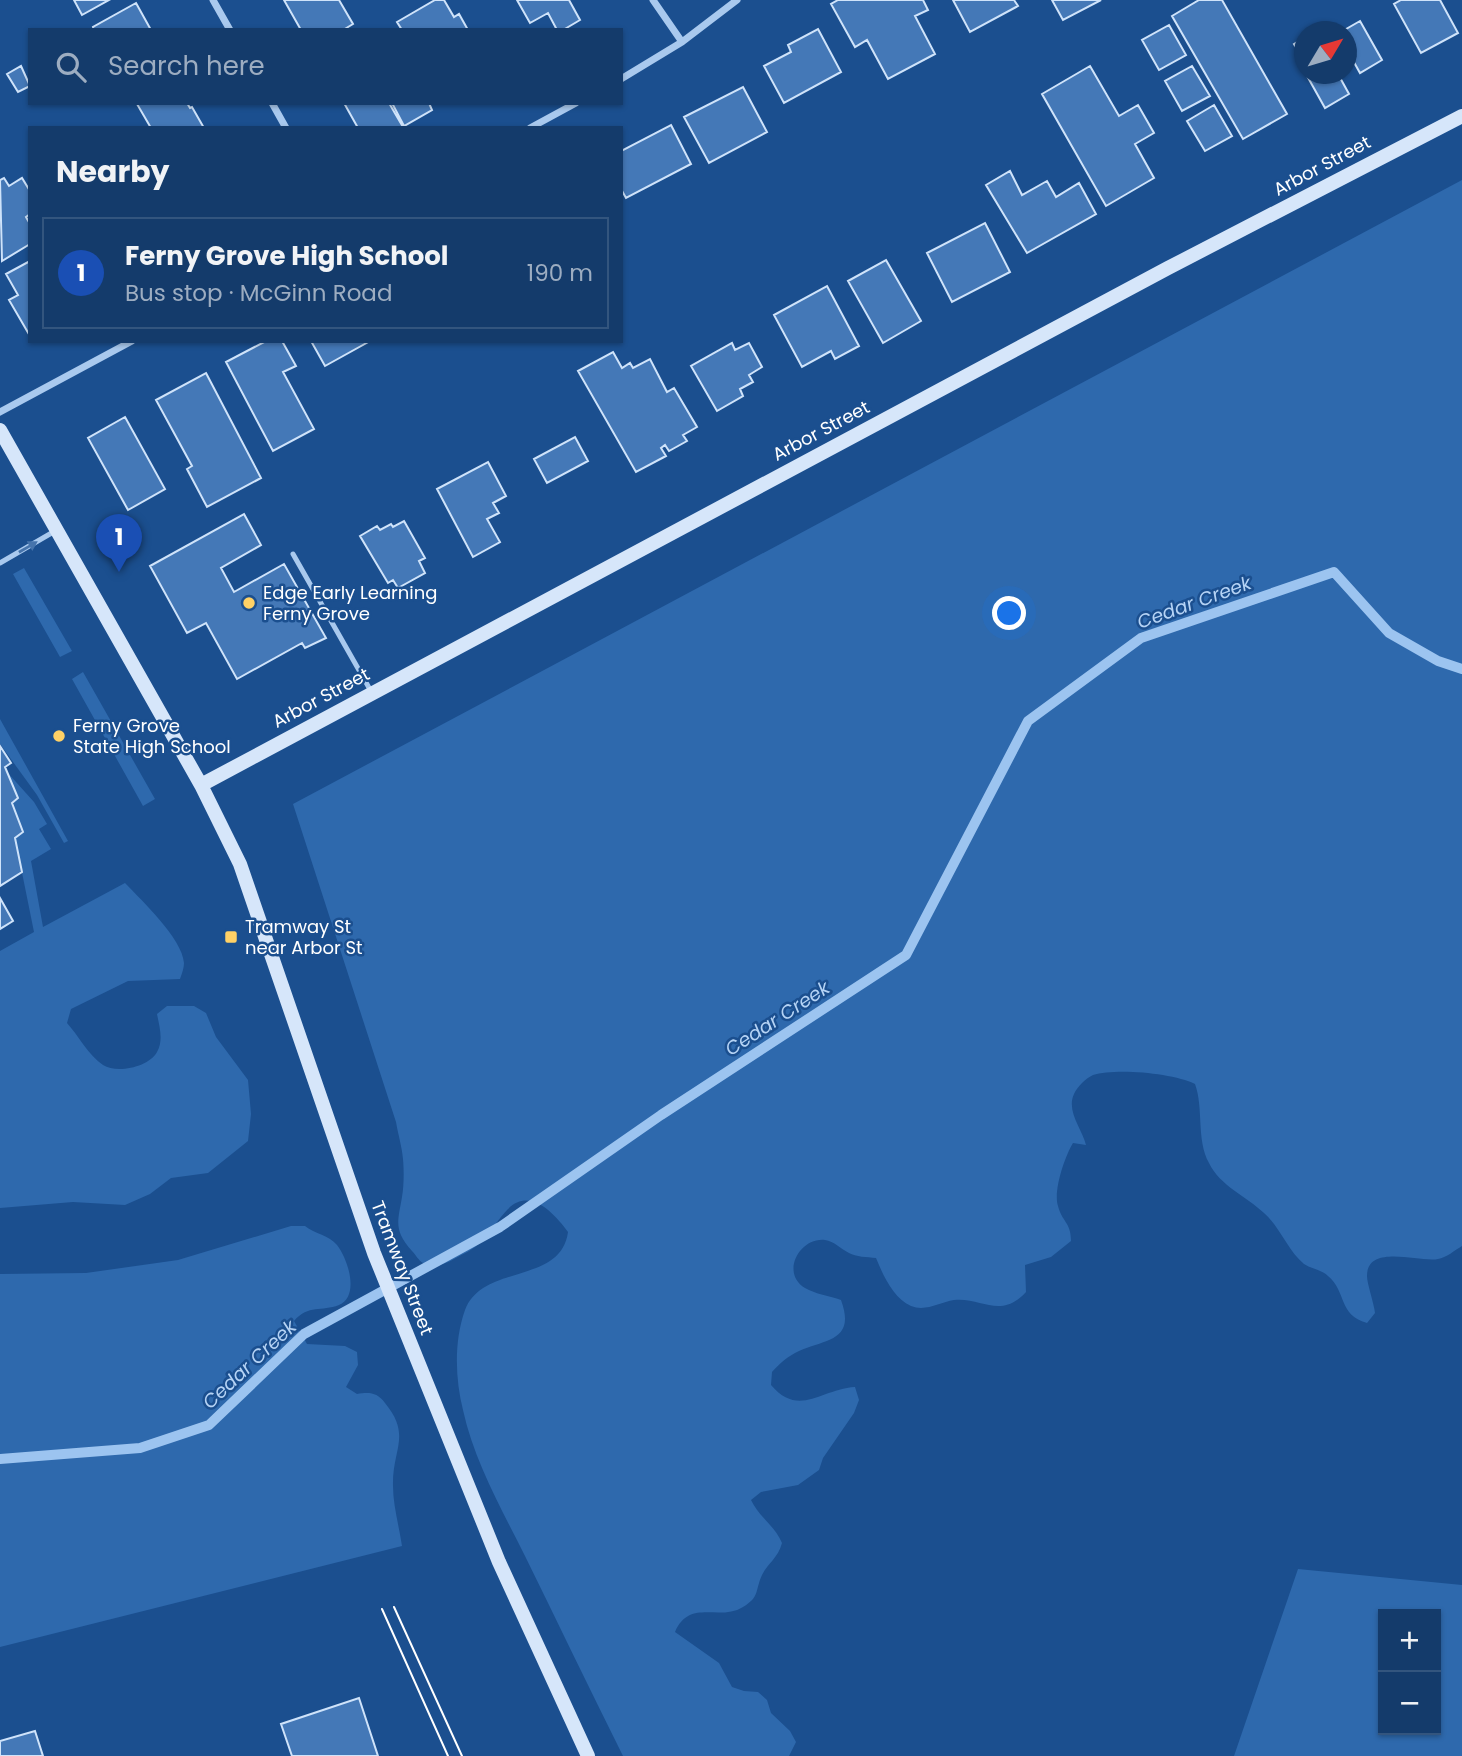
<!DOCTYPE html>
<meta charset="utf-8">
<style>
:root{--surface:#143b6b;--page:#214673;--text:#f1f3f6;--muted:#9dadc1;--line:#33557e;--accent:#ffd166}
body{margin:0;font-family:Poppins,sans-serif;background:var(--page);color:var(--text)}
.controls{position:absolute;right:21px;bottom:21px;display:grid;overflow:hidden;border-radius:0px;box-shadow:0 2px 5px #0004}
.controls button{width:63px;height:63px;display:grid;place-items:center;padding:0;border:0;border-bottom:2px solid var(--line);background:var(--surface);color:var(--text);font:35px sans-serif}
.compass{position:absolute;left:1294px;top:21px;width:63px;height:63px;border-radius:50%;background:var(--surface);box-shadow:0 2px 5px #0004;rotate:52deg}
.you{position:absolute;left:1010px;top:614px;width:24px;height:24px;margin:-18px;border:5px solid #fff;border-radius:50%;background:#1a73e8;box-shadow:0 0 0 10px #1a73e833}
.badge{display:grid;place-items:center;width:46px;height:46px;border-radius:50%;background:var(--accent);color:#fff;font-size:23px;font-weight:700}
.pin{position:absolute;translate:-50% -58px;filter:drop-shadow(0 2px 4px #0008)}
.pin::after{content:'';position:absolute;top:37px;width:24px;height:21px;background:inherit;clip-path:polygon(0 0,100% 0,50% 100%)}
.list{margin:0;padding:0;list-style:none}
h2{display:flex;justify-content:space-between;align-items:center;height:91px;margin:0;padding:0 28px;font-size:30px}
h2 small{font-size:23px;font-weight:400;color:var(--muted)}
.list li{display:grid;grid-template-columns:46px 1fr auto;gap:21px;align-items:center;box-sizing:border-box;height:112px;margin:0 14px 14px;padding:0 14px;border:2px solid var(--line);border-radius:0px}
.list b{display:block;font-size:26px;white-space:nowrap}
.list p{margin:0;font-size:23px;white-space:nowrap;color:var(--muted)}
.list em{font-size:23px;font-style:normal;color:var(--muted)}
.icon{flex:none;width:38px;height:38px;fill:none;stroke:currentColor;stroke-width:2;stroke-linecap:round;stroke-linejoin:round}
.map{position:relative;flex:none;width:1462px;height:1756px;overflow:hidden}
.search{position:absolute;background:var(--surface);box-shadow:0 2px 5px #0004;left:28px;top:28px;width:595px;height:77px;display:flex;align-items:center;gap:18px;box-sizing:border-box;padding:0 24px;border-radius:0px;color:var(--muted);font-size:26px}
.panel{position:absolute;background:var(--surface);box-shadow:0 2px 5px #0004;left:28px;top:126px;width:595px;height:217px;border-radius:0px}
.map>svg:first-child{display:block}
.green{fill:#2e69ad;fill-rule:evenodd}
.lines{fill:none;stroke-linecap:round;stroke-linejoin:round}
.stream{stroke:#9cc4f0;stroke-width:10}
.building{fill:#4478b7;stroke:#cfe3fa;stroke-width:2}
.lane{stroke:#a9c9ee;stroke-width:5}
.street{stroke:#a9c9ee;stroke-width:7}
.secondary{stroke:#d6e6fa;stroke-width:14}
.tram{stroke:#fff;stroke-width:2}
.oneway{fill:#4674ac}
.poi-dot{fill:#ffd166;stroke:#1b4f8f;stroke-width:2.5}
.labels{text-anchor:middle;stroke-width:5;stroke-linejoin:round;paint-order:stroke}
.street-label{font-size:18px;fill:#fff;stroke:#1b4f8f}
.poi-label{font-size:18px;fill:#fff;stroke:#1b4f8f;text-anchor:start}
.water-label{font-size:19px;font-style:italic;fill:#b5d3f5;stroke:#1b4f8f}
</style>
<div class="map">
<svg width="1462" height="1756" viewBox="0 0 1462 1756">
<rect width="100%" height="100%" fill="#1b4f8f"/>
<!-- green -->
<path class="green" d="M1462,180V1246C1455,1250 1446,1258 1438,1259C1421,1263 1367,1243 1367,1276C1367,1284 1374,1303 1375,1313L1367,1323C1338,1315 1347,1292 1328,1276C1322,1270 1312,1269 1304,1264C1288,1251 1280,1227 1264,1213C1246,1196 1220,1186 1209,1163C1196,1139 1204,1109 1195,1084C1173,1073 1116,1068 1093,1075C1086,1078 1077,1087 1074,1094C1066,1111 1082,1129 1086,1145L1073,1143C1065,1156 1053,1191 1058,1206C1062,1222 1071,1222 1071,1241L1051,1257L1025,1265L1026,1292C1000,1320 982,1297 954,1300C940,1302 926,1312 911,1306C893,1298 883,1275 876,1258C867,1257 856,1257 849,1253C841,1249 834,1241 825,1240C800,1237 780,1273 805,1288C815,1294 830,1296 841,1300C856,1341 826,1339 799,1351C788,1356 780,1363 772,1372L771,1385C799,1418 821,1389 855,1387L859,1400L854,1413L823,1458L819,1470L798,1485L761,1492L751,1500C759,1517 775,1526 782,1543C778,1558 768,1563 762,1575C755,1590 760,1597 743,1607C719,1622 690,1598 675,1632L719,1663L732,1687L744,1691L758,1692L767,1700L771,1713L790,1731L796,1742L789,1756H623C590,1690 558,1623 525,1556C502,1510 474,1461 463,1410C455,1378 454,1341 465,1310C483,1263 561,1285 568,1232C554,1213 530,1187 508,1209C498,1219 491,1232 481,1242C473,1250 463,1254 454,1259C446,1264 432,1268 423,1263C419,1261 415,1254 412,1251C393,1230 398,1221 402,1197C404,1186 404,1170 403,1159C402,1147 398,1134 396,1122L293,804Z
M24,568L72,651L60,657L13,574Z
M83,672L155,799L143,806L72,679Z
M0,719L68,841L64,843L37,795L0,744Z
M7,772L34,802L47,824L39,829L51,849L31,861L43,927L125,883C142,901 182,938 184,963C184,968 182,973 180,979L128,981L71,1009L67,1023C78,1035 89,1056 103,1065C117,1074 149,1067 157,1052C164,1040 159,1025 157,1014L167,1006H194L206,1013L216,1037L248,1080L251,1114L248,1141L208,1173L171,1178L150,1194L125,1205L73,1202L0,1208V951L34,932L15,838L12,803L18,798Z
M291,1226H305C315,1234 329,1235 337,1245C348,1259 360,1296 339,1305C321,1312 309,1304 294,1321L307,1344L345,1346L357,1352L358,1365L346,1387L357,1394C369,1392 377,1392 385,1403C412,1436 392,1449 393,1486C393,1505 399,1526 402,1546L0,1647V1274L86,1273L178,1260Z
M1298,1569L1462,1585V1756H1234ZM1383,1614H1436V1730H1383Z"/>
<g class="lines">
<!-- stream -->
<path class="stream" d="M0,1459L140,1448L209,1425L304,1334L500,1227L661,1115L906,955L1028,721L1141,638L1334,572L1389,633L1438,661L1462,669"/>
</g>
<!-- building -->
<path class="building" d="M74,0H109L82,15Z
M284,0H339L353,24L343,30H301Z
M435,0H444L454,17L459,14L468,30H402L397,22Z
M517,0H569L580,20L563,30H557L548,13L530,23Z
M838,0H923L928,10L915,16L935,54L888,79L867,40L855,47L831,4Z
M953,0H1014L1018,6L970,32Z
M1052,0H1101L1063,20Z
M1199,0H1222L1287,114L1243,139L1172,16Z
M1401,0H1440L1458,33L1421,53L1394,4Z
M136,3L151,30H94L93,27Z
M1360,21L1382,60L1360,73L1350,55L1346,57V32H1341Z
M1169,25L1186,55L1159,70L1142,40Z
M818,29L841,72L784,103L764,66L791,52L788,45Z
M1304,38V70L1297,56L1300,54L1294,44Z
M21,66L30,86L18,92L7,74Z
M1090,66L1119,116L1138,105L1154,133L1135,144L1154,178L1106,206L1042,94Z
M1192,66L1210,96L1182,111L1165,81Z
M1306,74H1338L1349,94L1325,108Z
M743,87L767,132L709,163L684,117Z
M139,103H187L190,108L192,107L204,128H151L137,104Z
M344,103H389L403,127L358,128Z
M392,103H429L432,110L404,126Z
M1214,105L1232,136L1205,151L1187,121Z
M671,125L691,164L626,198L621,189V151Z
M1010,171L1022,195L1047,181L1056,197L1079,183L1096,214L1027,253L986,185Z
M4,178L9,186L22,178L30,191V214L26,217L30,224V244L2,261L0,180Z
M985,223L1010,272L952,302L927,253Z
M886,260L921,321L883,343L848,281Z
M30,261V336L9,300L18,295L6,274Z
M827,286L859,346L835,359L831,351L802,367L774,315Z
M266,341H282L296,366L283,372L314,429L273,451L226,362Z
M311,341H370L325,366Z
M732,343L735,350L749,343L762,367L749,375L753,382L740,389L743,396L717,411L691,366Z
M613,352L622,368L630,363L633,368L650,359L667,392L674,388L697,427L683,435L687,441L669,451L665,445L661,448L666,456L636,472L578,371Z
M206,373L261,478L207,507L187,469L192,466L156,400Z
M125,417L165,489L128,510L88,438Z
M575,437L588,461L547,483L534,459Z
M488,462L506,496L493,503L499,513L487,519L500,542L473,557L437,489Z
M244,514L261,545L221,568L234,592L284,564L326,638L305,648L302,643L237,679L206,623L187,633L150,566Z
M404,521L425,558L419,561L425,573L398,588L393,580L388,583L360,536L377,526L380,530L391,524L393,527Z
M0,746L11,763L5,767L18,798L12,803L23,832L15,838L22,872L0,886Z
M0,898L13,921L0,929Z
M359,1698L378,1756H292L281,1724Z
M35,1731L43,1756H0V1741Z"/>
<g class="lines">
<!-- lane -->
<path class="lane" d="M293,554L372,693
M0,563L55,531"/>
<!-- street -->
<path class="street" d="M213,0L230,30
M653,0L682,42
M621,79L682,42L737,0
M272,103L286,128
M530,128L576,103
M0,412L132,341"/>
<!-- secondary -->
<path class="secondary" d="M0,430L201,785L240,864L374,1253L499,1562L588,1756
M201,785L1168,268L1462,116"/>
<!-- tram -->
<path class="tram" d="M394,1607L462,1756
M382,1609L448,1756"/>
</g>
<!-- one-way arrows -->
<defs><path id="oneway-solid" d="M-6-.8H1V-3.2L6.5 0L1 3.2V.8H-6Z" transform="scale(1.75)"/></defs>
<use class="oneway" href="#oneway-solid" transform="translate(28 547) rotate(-30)"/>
<!-- markers -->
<g class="poi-dot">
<circle cx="249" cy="603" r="7"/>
<circle cx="59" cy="736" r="7"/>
<rect x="224" y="930" width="14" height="14" rx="3.5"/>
</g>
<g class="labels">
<!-- street labels -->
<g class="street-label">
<text transform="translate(1322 166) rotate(-28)" y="6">Arbor Street</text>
<text transform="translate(821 431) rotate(-28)" y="6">Arbor Street</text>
<text transform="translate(321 698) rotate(-28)" y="6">Arbor Street</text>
<text transform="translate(402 1268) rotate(69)" y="6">Tramway Street</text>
</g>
<!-- poi labels -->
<g class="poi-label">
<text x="263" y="599">Edge Early Learning<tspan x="263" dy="21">Ferny Grove</tspan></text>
<text x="73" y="732">Ferny Grove<tspan x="73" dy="21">State High School</tspan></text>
<text x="245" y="933">Tramway St<tspan x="245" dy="21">near Arbor St</tspan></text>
</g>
<!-- water labels -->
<g class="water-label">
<text transform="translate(1194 602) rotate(-20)" y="7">Cedar Creek</text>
<text transform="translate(777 1018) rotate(-33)" y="7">Cedar Creek</text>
<text transform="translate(249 1364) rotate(-43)" y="7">Cedar Creek</text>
</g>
</g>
</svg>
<div class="controls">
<button>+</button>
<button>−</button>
</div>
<svg class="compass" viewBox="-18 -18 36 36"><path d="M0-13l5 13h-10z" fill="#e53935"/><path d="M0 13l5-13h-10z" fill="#9dadc1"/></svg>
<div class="you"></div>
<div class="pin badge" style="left:119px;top:572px;background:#1a4fb4">1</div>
<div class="search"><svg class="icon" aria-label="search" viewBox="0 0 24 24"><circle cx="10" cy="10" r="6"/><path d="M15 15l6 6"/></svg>Search here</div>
<section class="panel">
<h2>Nearby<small></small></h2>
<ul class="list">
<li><span class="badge" style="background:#1a4fb4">1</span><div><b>Ferny Grove High School</b><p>Bus stop · McGinn Road</p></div><em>190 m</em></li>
</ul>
</section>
</div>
